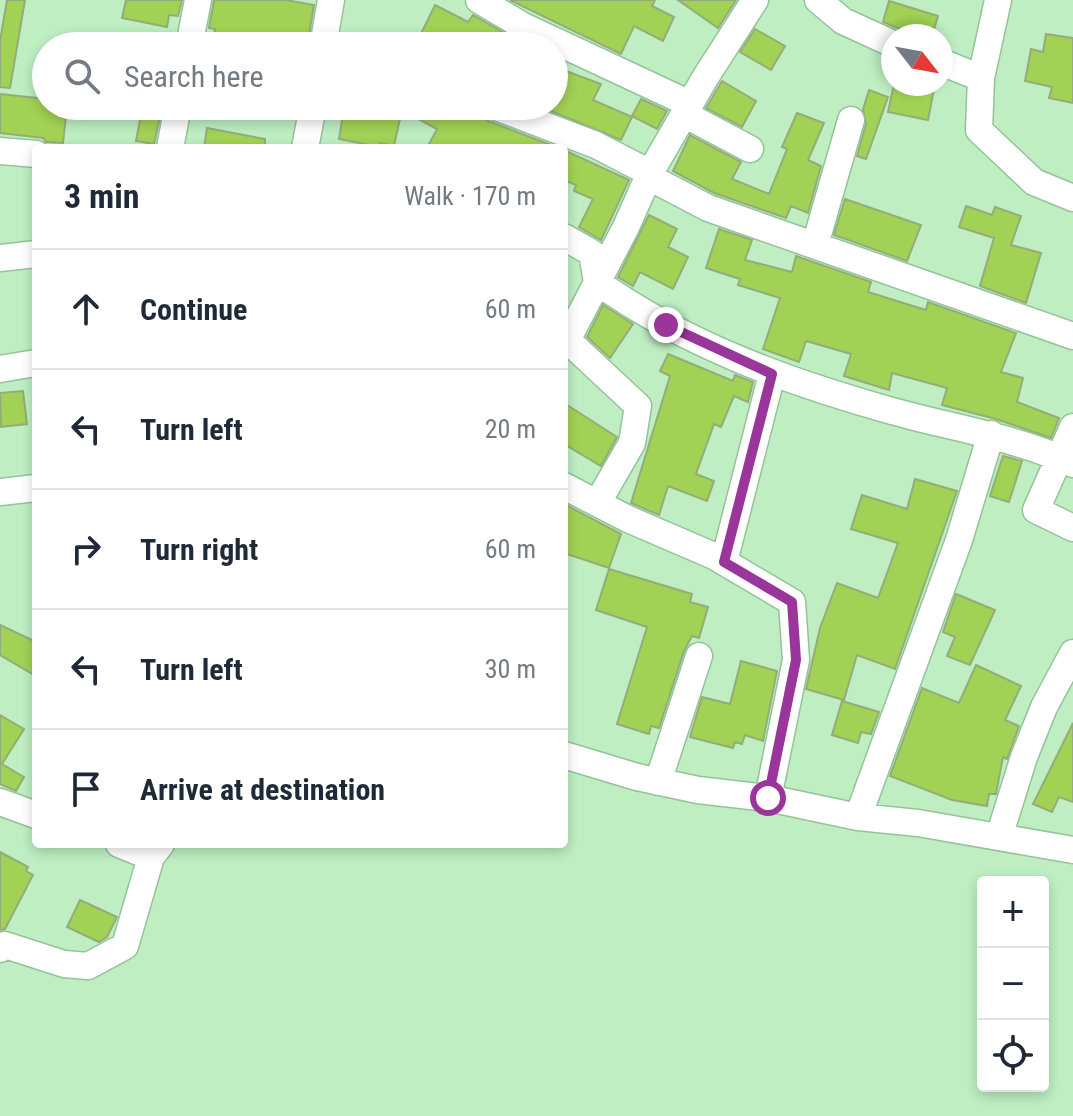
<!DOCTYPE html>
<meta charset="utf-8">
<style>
:root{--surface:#fff;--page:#f2f2f3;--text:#1f2937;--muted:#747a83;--line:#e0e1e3}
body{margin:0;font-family:"Roboto Condensed",sans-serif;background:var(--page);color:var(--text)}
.controls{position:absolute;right:24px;bottom:24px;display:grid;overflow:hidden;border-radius:8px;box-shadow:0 4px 12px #0003}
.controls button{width:72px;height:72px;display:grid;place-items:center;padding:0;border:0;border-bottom:2px solid var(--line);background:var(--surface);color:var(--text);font:40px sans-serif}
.compass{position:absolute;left:881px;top:24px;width:72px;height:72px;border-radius:50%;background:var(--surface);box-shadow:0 4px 12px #0003;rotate:121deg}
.stop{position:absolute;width:24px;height:24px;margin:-18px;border:6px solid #9a359b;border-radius:50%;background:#fff}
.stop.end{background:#9a359b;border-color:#fff;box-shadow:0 2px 8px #0008}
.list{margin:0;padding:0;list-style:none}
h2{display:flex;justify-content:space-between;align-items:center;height:104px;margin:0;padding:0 32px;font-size:34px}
h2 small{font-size:26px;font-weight:400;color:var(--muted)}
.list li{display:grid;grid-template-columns:52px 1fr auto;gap:24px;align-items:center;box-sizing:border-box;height:120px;padding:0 32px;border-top:2px solid var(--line)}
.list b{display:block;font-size:30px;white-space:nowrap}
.list em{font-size:26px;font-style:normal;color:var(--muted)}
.icon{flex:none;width:44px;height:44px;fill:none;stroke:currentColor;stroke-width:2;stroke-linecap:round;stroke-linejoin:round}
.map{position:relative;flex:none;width:1073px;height:1116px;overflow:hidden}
.search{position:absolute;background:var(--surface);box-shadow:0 4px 12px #0003;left:32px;top:32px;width:536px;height:88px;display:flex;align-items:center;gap:20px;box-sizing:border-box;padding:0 28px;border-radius:44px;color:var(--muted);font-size:30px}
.panel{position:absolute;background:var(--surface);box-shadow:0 4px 12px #0003;left:32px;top:144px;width:536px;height:704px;border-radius:8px}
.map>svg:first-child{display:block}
.building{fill:#a2d255;stroke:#95ac78;stroke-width:2}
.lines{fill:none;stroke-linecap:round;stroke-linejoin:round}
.minor-casing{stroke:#94c399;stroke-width:29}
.minor{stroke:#fff;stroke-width:26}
.route{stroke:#9a359b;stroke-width:10}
</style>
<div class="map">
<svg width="1073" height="1116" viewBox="0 0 1073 1116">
<rect width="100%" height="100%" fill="#beeec2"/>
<!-- building -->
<path class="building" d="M7,0H25L10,88L0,87V41Z
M126,0H182L178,16L169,15L167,27L122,18Z
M214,0H286L314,5L307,46H212L215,29L209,28Z
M510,0H655L652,6L674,17L663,41L634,26L621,54Z
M678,0H736L718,28Z
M889,1L938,16L932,36H907L900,29L883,22Z
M435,5L468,22L473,15L506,34L501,46H415Z
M755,29L785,46L771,70L740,52Z
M1046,34L1073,38V103L1049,98L1052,87L1025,81L1031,49L1043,52Z
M566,71L601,84L593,100L632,117L621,140L539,106H554V88L559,90Z
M722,81L756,101L742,127L706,108Z
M894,84H935L928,120L888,112Z
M869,90L888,97L866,159L857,156L866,124L863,109Z
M0,94L46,99V106H67L63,143L46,142L43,138L0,133Z
M641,99L667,111L657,129L632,116Z
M352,106H478L481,115L488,121L559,148H427L437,129L402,110L394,146L380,143L379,147L339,139L344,108L352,109Z
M142,109L161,112L154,144L136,141Z
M797,113L824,123L808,160L821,166L808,213L791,206L786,218L714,193L673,171L690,135L741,162L732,179L769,194L787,149L782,147Z
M207,128L265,139V148H204Z
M564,150L629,180L601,240L579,227L593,199L574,191L576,185L564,180Z
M845,199L921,225L907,261L834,235Z
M966,206L992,215L995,207L1021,216L1011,245L1041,253L1026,303L980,286L994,238L959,227Z
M649,215L677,229L668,247L688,257L673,289L640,272L633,286L618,277Z
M719,229L752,240L745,260L792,272L796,256L871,282L868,292L926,310L928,302L1016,333L1001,372L1023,378L1017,402L1059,418L1051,438L996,419L942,405L947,388L892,373L889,390L844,376L851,354L806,341L799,362L763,349L780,298L738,285L740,279L706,268Z
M603,305L633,324L610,358L587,337Z
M668,354L733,381L735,375L753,382L748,402L734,396L721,427L714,424L696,474L714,481L707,501L668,486L659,515L631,503L670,376L660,371Z
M23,391L27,424L1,427L0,393Z
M564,403L617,437L601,466L564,444Z
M1003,456L1022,461L1009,502L990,496Z
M915,479L957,491L895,669L857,655L844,700L806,689L820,628L837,583L878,598L898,543L851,529L862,495L907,509Z
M564,504L621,534L609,568L564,553Z
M609,569L692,594L690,602L708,607L699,638L692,636L684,651L659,728L651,726L649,734L617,724L647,627L596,610Z
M956,594L995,610L970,665L947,656L955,637L943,632Z
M0,625L36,642V676L0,655Z
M741,661L777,671L763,741L745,735L742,744L735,742L733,748L690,737L702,697L730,704Z
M976,665L1021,686L1005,720L1019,726L1007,759L1003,757L996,794H989L987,806L952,800L890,776L922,688L959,703Z
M842,701L879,712L871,734L861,732L858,743L832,735Z
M0,715L24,729L2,764L24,777L16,791L0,784Z
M1073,723V802L1059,797L1052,812L1033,804Z
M0,852L28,867L26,871L33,875L5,929L0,930Z
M80,900L117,917L107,937L99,942L67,927Z"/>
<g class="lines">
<!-- minor casing -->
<g class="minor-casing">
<path id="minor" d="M479,0L523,26L690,104
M818,0L843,21L893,44
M998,0L981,78L979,130L1034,182L1073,198
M189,46L198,0
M323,46L331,0
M941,62L981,78
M494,106L596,145L650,173
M684,114L750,149
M170,148L178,106
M305,148L313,106
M0,151L36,154
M649,177L708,208L1073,336
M564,237L592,253L597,282C686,345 788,382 892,411C953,428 1015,437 1073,464
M815,245L851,120
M0,258L36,254
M564,337L638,406L632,443L598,502
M564,346L626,227L650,173L705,78L755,0
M0,369L36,363
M1073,427L1036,510L1073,528
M564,486L628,519L714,556L792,602L796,660L768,798
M0,492L36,488
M724,562L772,374
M564,755L637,777L698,790L768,798L858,817L918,823L1073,850
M658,782L699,656
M0,802L36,815
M858,817L959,540L991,434
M999,837L1024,757L1044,707L1073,653
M119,844L151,857L161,844
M0,949L5,945L64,964L88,966L125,946L151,857"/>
</g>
<!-- minor -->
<use href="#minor" class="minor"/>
</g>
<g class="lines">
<!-- route -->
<path class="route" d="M666,325L772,374L724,562L792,602L796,660L768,798"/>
</g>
</svg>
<div class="controls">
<button>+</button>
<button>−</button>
<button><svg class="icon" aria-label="locate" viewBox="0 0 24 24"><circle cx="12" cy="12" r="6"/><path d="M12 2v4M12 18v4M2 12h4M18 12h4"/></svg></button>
</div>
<svg class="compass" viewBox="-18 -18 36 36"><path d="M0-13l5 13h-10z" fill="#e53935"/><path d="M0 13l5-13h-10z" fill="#747a83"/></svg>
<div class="stop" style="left:768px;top:798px"></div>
<div class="stop end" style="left:666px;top:325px"></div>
<div class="search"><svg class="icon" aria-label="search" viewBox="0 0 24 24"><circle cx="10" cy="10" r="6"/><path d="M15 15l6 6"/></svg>Search here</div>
<section class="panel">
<h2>3 min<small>Walk · 170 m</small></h2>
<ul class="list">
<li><svg class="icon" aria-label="ahead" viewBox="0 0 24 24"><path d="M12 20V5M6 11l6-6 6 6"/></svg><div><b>Continue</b></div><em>60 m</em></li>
<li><svg class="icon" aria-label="left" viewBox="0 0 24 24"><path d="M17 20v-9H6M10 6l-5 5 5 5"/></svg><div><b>Turn left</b></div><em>20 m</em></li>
<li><svg class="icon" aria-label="right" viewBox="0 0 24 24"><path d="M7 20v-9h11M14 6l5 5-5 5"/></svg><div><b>Turn right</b></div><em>60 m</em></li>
<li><svg class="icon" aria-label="left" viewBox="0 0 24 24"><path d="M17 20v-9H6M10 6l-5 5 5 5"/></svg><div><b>Turn left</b></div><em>30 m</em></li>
<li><svg class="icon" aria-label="arrive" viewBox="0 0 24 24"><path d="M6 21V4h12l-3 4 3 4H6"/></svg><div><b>Arrive at destination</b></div></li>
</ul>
</section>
</div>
